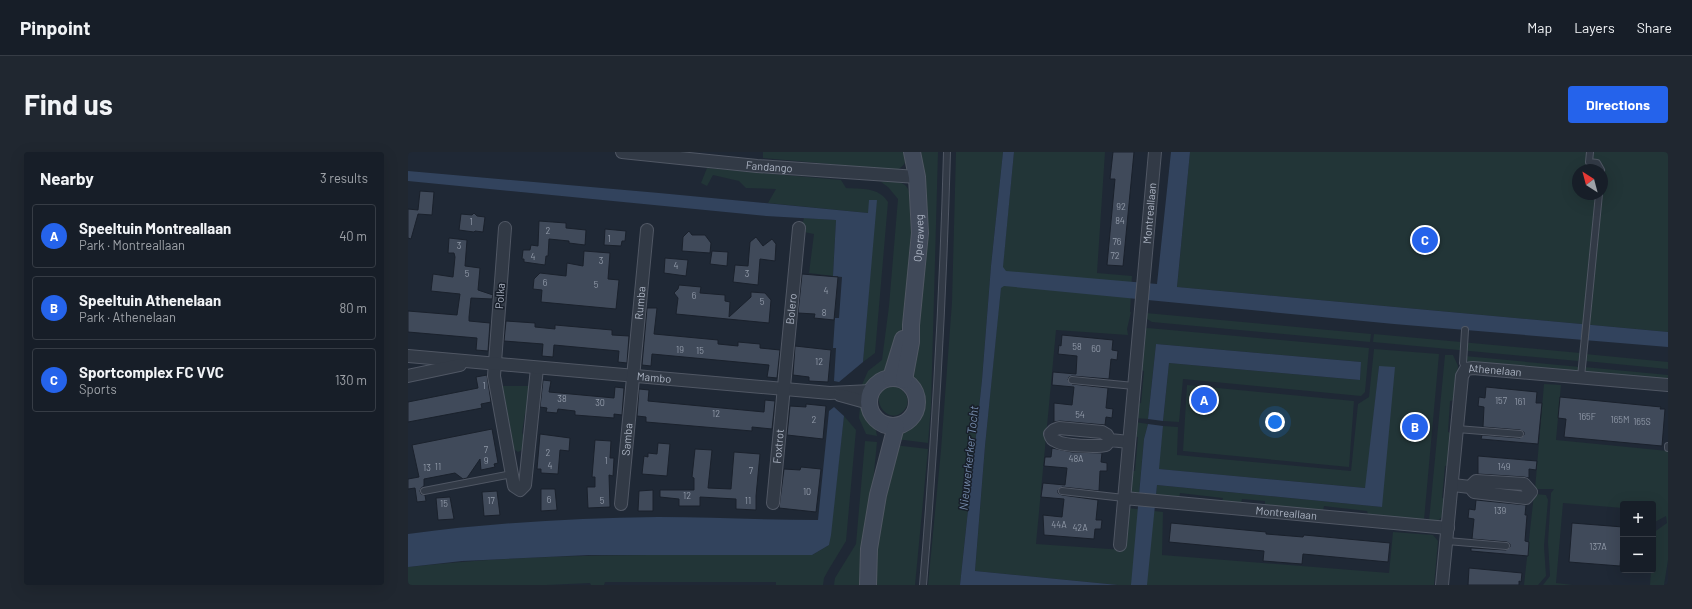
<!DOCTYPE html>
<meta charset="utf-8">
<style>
:root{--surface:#171e28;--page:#202730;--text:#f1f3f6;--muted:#9ea2a8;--line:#363c45;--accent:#2563eb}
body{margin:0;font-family:Barlow,sans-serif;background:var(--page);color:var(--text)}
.controls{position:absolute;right:12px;bottom:12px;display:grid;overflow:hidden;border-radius:4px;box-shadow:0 4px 16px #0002}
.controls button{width:36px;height:36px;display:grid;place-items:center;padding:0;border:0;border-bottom:1px solid var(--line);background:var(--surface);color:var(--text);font:20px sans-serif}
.compass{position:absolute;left:1164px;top:12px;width:36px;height:36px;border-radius:50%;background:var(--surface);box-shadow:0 4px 16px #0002;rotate:324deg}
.you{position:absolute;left:867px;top:270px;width:14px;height:14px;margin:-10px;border:3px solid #fff;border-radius:50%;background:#1a73e8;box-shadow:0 0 0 6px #1a73e833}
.badge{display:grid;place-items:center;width:26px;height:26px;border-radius:50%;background:var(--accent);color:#fff;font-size:13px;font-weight:700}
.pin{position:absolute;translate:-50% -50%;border:2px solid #fff;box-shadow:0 1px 4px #0006}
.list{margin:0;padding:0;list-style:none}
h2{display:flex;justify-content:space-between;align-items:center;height:52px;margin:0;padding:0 16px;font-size:17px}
h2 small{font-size:13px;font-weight:400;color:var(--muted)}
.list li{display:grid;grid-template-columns:26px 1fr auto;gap:12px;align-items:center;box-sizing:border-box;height:64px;margin:0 8px 8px;padding:0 8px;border:1px solid var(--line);border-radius:4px}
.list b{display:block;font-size:15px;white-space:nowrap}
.list p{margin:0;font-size:13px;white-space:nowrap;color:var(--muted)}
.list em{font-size:13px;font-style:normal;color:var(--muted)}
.map{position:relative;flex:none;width:1260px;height:433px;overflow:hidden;border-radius:4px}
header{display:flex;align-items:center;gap:24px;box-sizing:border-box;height:56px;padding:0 20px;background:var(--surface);border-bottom:1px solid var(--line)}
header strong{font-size:19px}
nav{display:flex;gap:22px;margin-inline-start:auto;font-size:14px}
.intro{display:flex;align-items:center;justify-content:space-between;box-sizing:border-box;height:96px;padding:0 24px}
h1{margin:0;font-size:28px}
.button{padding:10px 18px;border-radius:4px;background:var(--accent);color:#fff;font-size:14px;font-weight:700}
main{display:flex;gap:24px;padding:0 24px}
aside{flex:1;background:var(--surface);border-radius:4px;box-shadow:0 4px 16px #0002}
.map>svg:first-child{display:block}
.green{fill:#223537;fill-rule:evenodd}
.water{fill:#32435d}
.building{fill:#404a5a;stroke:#1a212c}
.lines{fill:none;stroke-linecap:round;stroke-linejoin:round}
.lane-casing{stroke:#505764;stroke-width:8}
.street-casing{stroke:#505764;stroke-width:14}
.secondary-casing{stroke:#505764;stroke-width:18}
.lane{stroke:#323a46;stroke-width:6}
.street{stroke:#323a46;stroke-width:12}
.secondary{stroke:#404959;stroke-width:16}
.labels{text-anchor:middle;stroke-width:3;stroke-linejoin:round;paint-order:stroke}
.number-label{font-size:9px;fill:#919aa9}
.street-label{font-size:11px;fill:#acb4c3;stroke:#181f2a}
.water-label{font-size:12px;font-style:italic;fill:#748aab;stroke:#181f2a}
</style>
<header>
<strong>Pinpoint</strong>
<nav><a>Map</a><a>Layers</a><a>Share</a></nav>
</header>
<div class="intro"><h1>Find us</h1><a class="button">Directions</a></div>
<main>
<aside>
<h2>Nearby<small>3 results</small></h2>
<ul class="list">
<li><span class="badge">A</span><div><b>Speeltuin Montreallaan</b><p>Park · Montreallaan</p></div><em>40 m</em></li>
<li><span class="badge">B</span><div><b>Speeltuin Athenelaan</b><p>Park · Athenelaan</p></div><em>80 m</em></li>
<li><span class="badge">C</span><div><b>Sportcomplex FC VVC</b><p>Sports</p></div><em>130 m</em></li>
</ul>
</aside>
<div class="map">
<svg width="1260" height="433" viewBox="0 0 1260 433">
<rect width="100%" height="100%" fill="#1f2835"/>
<!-- green -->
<path class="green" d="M355,0H499C500,8 496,15 488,18L355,6Z
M513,0H530L523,253L520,291L488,287L494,278L512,263L515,257L516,251L514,238L505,227L503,213L511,173L520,65Z
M548,0H595L583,114L574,228L552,433H520L533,298L544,150Z
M606,0H697L689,121L724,124L722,160H723L719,177L720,183L648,178L628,392L716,398L720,356L755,360L754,403L981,421L985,380L1025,383L1030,389L1026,433H710L567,419L577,294Z
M782,0H1260V180L769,135ZM1170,18H1194V42H1170Z
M299,16L433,28L438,36C453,37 471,35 480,50L467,201L455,210L468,48L460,61L360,51L368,37L338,36L331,29L305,23L299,34L293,31Z
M478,29C484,29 493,29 498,34C513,52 499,156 493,180C490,190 484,209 478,217C473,225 461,230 453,235L460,219L474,208L481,154L490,47L480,35L473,30Z
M396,66L428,68L425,124L401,121L406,82L396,80L397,75L387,74V70H395Z
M738,161L963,182L962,190L744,170L739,167Z
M740,176L961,196L957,240L953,244L775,227L771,270L755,269L761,211L952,228L953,210L748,192L740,267L727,266L729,252L733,251L736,219L732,218L736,177Z
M966,182L1172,201L1170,209L965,190Z
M966,197L1031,202L1016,368L960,362L959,359L916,354L915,359L857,353V349L834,347L833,351L814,349L815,346L772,341L771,346L748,343L749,333L974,355L971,214L958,336L750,317L755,274L770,275L769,303L943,319L950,252L961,245Z
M1177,202L1260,210V217L1177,209Z
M1037,203H1045L1050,214L1046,248L1042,249L1040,280L1043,281L1041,313L1037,314L1034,346L1038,347C1037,357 1037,364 1028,370L1021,369Z
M1057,204L1172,215L1171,220L1060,210Z
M1176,215L1260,223V229L1175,221Z
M1136,232L1153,233L1148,288L1260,299V408L1256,433H1242L1243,418H1245V381L1259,371L1258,364L1245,371V352H1215V356L1155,351L1148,431L1165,433H1135L1142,424L1140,390L1143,341L1146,337H1127Z
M779,233L946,249L941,315L775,299Z
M94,234H124L121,261H117L114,281L118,286L116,297L110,300L104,296L99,282L103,280Z
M485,234C496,236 504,247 497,257C481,279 454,240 485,234Z
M452,255L467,274L469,284L458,282L451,266Z
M436,264L448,278L438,389L421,417L416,426L415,433H368V430H197L196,433H183L182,431L139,433H0V415C134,400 269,403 404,403L421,393Z
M727,270L740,272L736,287L731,342L724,341L721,332L723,319H727L730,285L726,284Z
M457,289L469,290L463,351L453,397L452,433H426L427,426L448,392Z
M486,293L520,297L507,433H467V404Z
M1126,342L1138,343L1140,348L1136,394L1138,424L1130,433H1116Z"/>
<!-- water -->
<path class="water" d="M595,0H606L595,115L598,119L749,132L763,0H782L769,135L1260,180V195L986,172L596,134L593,136L577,294L567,419L710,433H552L574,228L583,114Z
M0,19L251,41L460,61L461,48H469L455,210L431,230L426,229L428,196H425L427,166H431L434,125L425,124L428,68L358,64L0,29Z
M748,192L953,210L952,228L761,211L755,269L740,267Z
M971,214L987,215L974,355L749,333L739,433H723L736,287L740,272L755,274L751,317L957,336Z
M426,255L436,264L423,383L421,393L404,403H181L54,409L0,415V382C83,371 166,366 250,365C304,365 357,368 410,368L421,259Z"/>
<!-- building -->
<path class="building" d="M705,0H726L715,114L699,113L707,27H702Z
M12,39L26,40L24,63L10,62L3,87L0,86V57L10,58Z
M66,61L69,64L77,65L75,80L67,79L66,80L51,78L53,62L64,63Z
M131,69L158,71V76L178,78L177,93L161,91V89L141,87L140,104H138L137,113L116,110V107H114L115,98H122L123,93L130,94Z
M197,77L218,79L217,89H214L213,94L196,93Z
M281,79L284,83H297L303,91L302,101L274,99L275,85Z
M348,85L355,94L364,87L368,92L367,109L352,107L350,133L325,130L327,113L340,114L342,90Z
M41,86L59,88L57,114L72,116L70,138L85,143L84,147L63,146L61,165V169L82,171L80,199L68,198L69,186L0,180V159L49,163L52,142L23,139L25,122L45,125L47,105L46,101H40Z
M176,99L202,101L200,127L211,128L208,157L133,150L134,138L125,137L126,127L132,121L158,124L159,111L175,114Z
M304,99L320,100L319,114L302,112Z
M257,106L280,108L278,124L256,121Z
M394,122L430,125L426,168L406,166L407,162L390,161Z
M271,133L293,135L292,141L317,143V149L322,150L321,165L343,145V140L357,141L363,148L361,171L268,162L270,146L266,141L270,137Z
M239,156H249L246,182L310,188V192L330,194V190L352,192V196L372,198L369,226L359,225L361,213L319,209L244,202L243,214L234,213Z
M98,169L127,171V175L147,177V173L204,178V183L221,184L219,211L210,210L211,199L146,193L145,205L134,204L135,192L96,189Z
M654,183L705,188L704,198L710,199L709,208L703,207L701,227L664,224L661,225L660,228L664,232L700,236L698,256L705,257L704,266L698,265L697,273L652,269L646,270V251L664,253L666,235L644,233L645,220L668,222L669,204L650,202L651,193L653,194Z
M387,194L423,198L420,230L401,229V225L385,223Z
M79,223L83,250L73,252L74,256L0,270V250L70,236L68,225Z
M135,228L143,229L141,240L206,246L207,235L216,236L214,263L206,262V266L167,263V259L150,257L149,261L138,260L139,256L132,255Z
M1078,235L1129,240L1128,251H1134L1130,292L1073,287L1074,283L1112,286L1116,283V280L1112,278L1075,275L1076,255L1070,254L1071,245L1077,246Z
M231,237L241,238L240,249L282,253L356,260L357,248L367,249L364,277L344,275V279L238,270V265L229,264Z
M1152,245L1253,255L1252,257H1257L1254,294L1156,285L1158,267L1150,266Z
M398,252L418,254L415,287L379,283L382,254L398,255Z
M84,277L90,311L86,312L87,315L73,318L72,307L59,326L55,327L47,321L16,327V334L13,336L12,339L13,342L17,343L18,349L9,350L7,336L0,337V327L11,325L4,293Z
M132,282L162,286L161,299L152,298L150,322L133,321V317H129Z
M187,288L203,289L202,306H206L205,324L201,323L202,355L180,356L179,335H187V325H184Z
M250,291L262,292L259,324L234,322L236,304L240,305V301L249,302Z
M644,296L664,300L694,301L693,310L699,311V319H692L691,339L654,335L650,338V341L654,343L690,348L688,368H694L693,377H687L686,387L636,383L635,363L654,365L656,347L633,345L635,331L657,333L659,316L636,314L637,305H643Z
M287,297L304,298L300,336L323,337L326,300L352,302L348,344V358L328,357V347L292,345V354H271V347L252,345V338H286V326L284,325Z
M1070,304L1129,309L1128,318L1121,317V326L1116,325L1070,322Z
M393,315L413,317L408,360L371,356L376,317L392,318Z
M133,337H147L149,358L133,359Z
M245,338V359H230L231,339Z
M89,339L92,363L76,364L74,340Z
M42,345L46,367L30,368L28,346Z
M1068,348L1118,353L1117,363H1119L1117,389L1121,390L1120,404L1063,399V396L1098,398L1102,395V392L1099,390L1064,387L1066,367L1060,366L1061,357L1067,358Z
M763,371L858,380V382L895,385L896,383L982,391L980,410L895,402L894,412L855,409L856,399L761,390Z
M1164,371L1215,375L1212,414L1161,410Z
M1061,416L1114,421L1113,430L1111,429V433H1060Z"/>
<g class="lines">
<!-- lane casing -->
<g class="lane-casing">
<path id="lane" d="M1182,0L1181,10L1189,11L1193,18
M1057,178L1055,211L1058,217
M1173,225L1191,42
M664,228L726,234
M1049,277L1112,282
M1260,296V294
M16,339L104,322
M654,339L716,346
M1039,389L1098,394
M515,433C527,289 535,145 539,0"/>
</g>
<!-- street casing -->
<g class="street-casing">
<g id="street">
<path id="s1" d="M214,0L349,14L509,25"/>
<path d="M97,76L86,224L106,334L112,338L117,333L129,216"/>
<path id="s2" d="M0,204L422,241L463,239"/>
<path d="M0,224L52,213"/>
<path d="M432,243L461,251"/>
<path d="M702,288L698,293C690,295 655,294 648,289C644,288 643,286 642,282L646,278L651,276L694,280L699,283L702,288L721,290"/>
<path d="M1045,333L1062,335L1066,340L1118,346L1123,340L1116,332L1068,329L1062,335"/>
<path id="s3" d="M716,346L1040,376"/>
<path id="s4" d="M365,351L391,76"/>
<path id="s5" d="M213,352L239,78"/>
<path id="s6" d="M712,393L747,0"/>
<path id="s7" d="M1034,433L1054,224L1058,217L1065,216L1260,233"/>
</g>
</g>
<!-- secondary casing -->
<g class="secondary-casing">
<g id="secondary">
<circle cx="485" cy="250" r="24"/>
<path d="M483,226L495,187"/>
<path id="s8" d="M496,228L503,190V173L512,81L509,25L504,0"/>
<path d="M460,433L461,397L470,343L488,274"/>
</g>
</g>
<!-- lane -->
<use href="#lane" class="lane"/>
<!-- street -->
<use href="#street" class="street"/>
<!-- secondary -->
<use href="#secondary" class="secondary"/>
</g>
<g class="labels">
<!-- number labels -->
<g class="number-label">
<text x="713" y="58">92</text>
<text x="712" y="72">84</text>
<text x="63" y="73">1</text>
<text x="140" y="82">2</text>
<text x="201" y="90">1</text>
<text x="709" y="93">76</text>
<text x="51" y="97">3</text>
<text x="707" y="107">72</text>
<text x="125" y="108">4</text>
<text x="193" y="112">3</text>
<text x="268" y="117">4</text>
<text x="59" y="125">5</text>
<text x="339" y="125">3</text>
<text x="137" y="134">6</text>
<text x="188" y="136">5</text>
<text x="418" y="142">4</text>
<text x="286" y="147">6</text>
<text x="354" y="153">5</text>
<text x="416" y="164">8</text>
<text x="669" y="198">58</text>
<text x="688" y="200">60</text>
<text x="272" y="201">19</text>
<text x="292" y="202">15</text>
<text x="411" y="213">12</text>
<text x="76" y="237">1</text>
<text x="154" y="250">38</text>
<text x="1093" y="252">157</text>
<text x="1112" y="253">161</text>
<text x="192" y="254">30</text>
<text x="308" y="265">12</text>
<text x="672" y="266">54</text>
<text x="1179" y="268">165F</text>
<text x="406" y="271">2</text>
<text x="1212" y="271">165M</text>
<text x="1234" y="273">165S</text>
<text x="78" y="301">7</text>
<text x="140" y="304">2</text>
<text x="668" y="310">48A</text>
<text x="78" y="312">9</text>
<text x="198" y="312">1</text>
<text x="142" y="317">4</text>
<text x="30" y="318">11</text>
<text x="1096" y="318">149</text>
<text x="19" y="319">13</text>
<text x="343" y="322">7</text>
<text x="399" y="343">10</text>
<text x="279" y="347">12</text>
<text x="141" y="351">6</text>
<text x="83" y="352">17</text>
<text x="194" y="352">5</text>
<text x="340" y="352">11</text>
<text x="36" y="355">15</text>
<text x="1092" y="362">139</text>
<text x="651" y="376">44A</text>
<text x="672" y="379">42A</text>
<text x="1190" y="398">137A</text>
</g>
<!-- street labels -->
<g class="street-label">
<text dy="4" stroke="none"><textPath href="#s1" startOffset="148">Fandango</textPath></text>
<text dy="4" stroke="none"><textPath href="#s6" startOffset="333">Montreallaan</textPath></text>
<text dy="4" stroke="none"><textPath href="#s8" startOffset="143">Operaweg</textPath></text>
<text transform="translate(92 144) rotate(-86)" y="4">Polka</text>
<text dy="4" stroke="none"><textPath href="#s5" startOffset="202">Rumba</textPath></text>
<text dy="4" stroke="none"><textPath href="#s4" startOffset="195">Bolero</textPath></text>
<text dy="4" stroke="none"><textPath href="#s7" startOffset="247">Athenelaan</textPath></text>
<text dy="4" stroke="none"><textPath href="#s2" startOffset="247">Mambo</textPath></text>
<text dy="4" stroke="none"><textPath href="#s5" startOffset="65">Samba</textPath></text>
<text dy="4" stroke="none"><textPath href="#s4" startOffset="57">Foxtrot</textPath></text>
<text dy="4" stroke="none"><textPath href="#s3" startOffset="163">Montreallaan</textPath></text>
</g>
<!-- water labels -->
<g class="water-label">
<text transform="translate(561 306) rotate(-84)" y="4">Nieuwerkerker Tocht</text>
</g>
</g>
</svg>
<div class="controls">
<button>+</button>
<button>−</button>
</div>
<svg class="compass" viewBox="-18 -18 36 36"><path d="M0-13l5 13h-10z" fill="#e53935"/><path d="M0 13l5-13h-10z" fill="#9ea2a8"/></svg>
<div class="you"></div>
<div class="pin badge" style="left:796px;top:248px">A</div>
<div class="pin badge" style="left:1007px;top:275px">B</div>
<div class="pin badge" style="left:1017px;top:88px">C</div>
</div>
</main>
